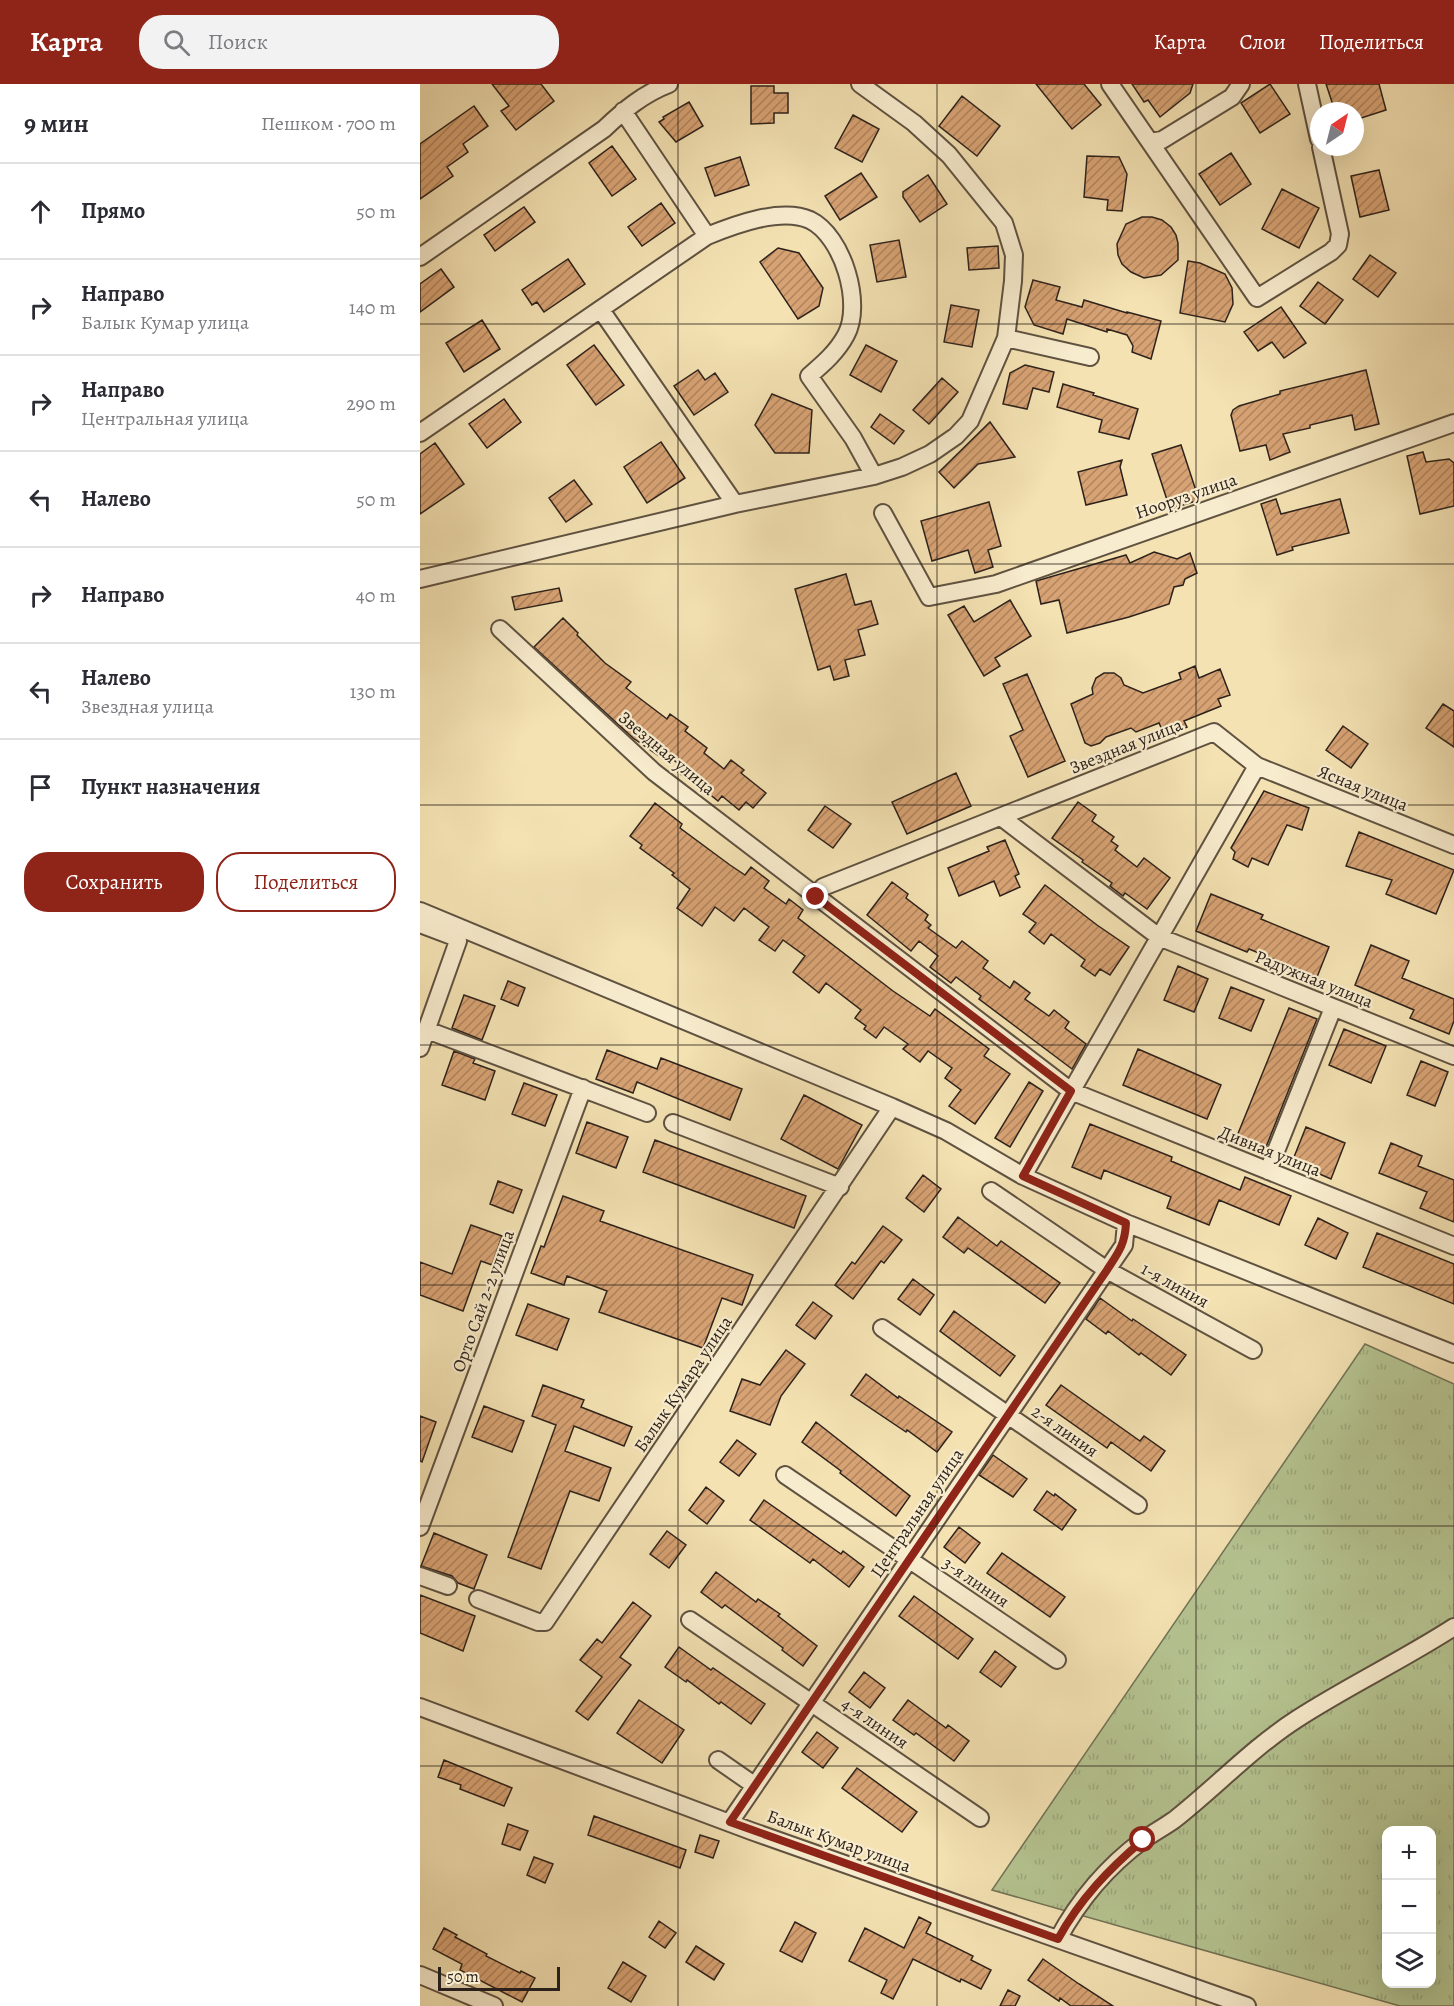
<!DOCTYPE html>
<html lang="ru">
<meta charset="utf-8">
<style>
:root{--surface:#fff;--page:#f2f2f3;--text:#2b2b33;--muted:#7c7c81;--line:#e1e1e2;--accent:#8f2418}
body{margin:0;font-family:Alegreya,serif;background:var(--page);color:var(--text)}
.controls{position:absolute;right:18px;bottom:18px;display:grid;overflow:hidden;border-radius:12px;box-shadow:0 6px 24px #0002}
.controls button{width:54px;height:54px;display:grid;place-items:center;padding:0;border:0;border-bottom:2px solid var(--line);background:var(--surface);color:var(--text);font:30px sans-serif}
.compass{position:absolute;left:890px;top:18px;width:54px;height:54px;border-radius:50%;background:var(--surface);box-shadow:0 6px 24px #0002;rotate:35deg}
.scale{position:absolute;left:18px;bottom:15px;width:122px;box-sizing:border-box;padding-left:6px;border:3px solid #2d221b;border-top:0;font-size:16px;line-height:21px;white-space:nowrap;color:#2d221b;-webkit-text-stroke:4px #f8ecce;paint-order:stroke}
.stop{position:absolute;width:18px;height:18px;margin:-14px;border:4px solid #8f2418;border-radius:50%;background:#fff}
.stop.end{background:#8f2418;border-color:#fff;box-shadow:0 2px 6px #0008}
.list{margin:0;padding:0;list-style:none}
h2{display:flex;justify-content:space-between;align-items:center;height:78px;margin:0;padding:0 24px;font-size:26px}
h2 small{font-size:20px;font-weight:400;color:var(--muted)}
.list li{display:grid;grid-template-columns:39px 1fr auto;gap:18px;align-items:center;box-sizing:border-box;height:96px;padding:0 24px;border-top:2px solid var(--line)}
.list b{display:block;font-size:22px;white-space:nowrap}
.list p{margin:0;font-size:20px;white-space:nowrap;color:var(--muted)}
.list em{font-size:20px;font-style:normal;color:var(--muted)}
.actions{display:flex;gap:12px;padding:18px 24px}
.actions a{flex:1;padding:14px 0;border:2px solid var(--accent);border-radius:24px;text-align:center;font-size:21px;color:var(--accent)}
.actions .main{background:var(--accent);color:#fff}
.icon{flex:none;width:33px;height:33px;fill:none;stroke:currentColor;stroke-width:2;stroke-linecap:round;stroke-linejoin:round}
.map{position:relative;flex:none;width:1034px;height:1922px;overflow:hidden}
header{display:flex;align-items:center;gap:36px;box-sizing:border-box;height:84px;padding:0 30px;background:var(--accent);color:#fff}
header strong{font-size:28px}
nav{display:flex;gap:33px;margin-inline-start:auto;font-size:21px}
.search{width:420px;height:54px;background:var(--page);display:flex;align-items:center;gap:15px;box-sizing:border-box;padding:0 21px;border-radius:24px;color:var(--muted);font-size:22px}
main{display:flex}
aside{flex:1;background:var(--surface)}
.map>svg:first-child{display:block}
.grass{fill:url(#grass-tufts);stroke:#717356;stroke-width:1.5;fill-rule:evenodd}
.building{fill:url(#building-hatch);stroke:#2d221b;stroke-width:1.5}
.lines{fill:none;stroke-linecap:round;stroke-linejoin:round}
.minor-casing{stroke:#5f5241;stroke-width:20}
.minor{stroke:#f8ecce;stroke-width:16}
.route{stroke:#8f2418;stroke-width:8}
.grid{fill:none;stroke:#2d221b;stroke-width:1.5;stroke-opacity:0.55}
.labels{text-anchor:middle;stroke-width:4.5;stroke-linejoin:round;paint-order:stroke}
.street-label{font-size:18px;fill:#2d221b;stroke:#f8ecce}
</style>
<header>
<strong>Карта</strong>
<div class="search"><svg class="icon" aria-label="search" viewBox="0 0 24 24"><circle cx="10" cy="10" r="6"/><path d="M15 15l6 6"/></svg>Поиск</div>
<nav><a>Карта</a><a>Слои</a><a>Поделиться</a></nav>
</header>
<main>
<aside>
<h2>9 мин<small>Пешком · 700 m</small></h2>
<ul class="list">
<li><svg class="icon" aria-label="ahead" viewBox="0 0 24 24"><path d="M12 20V5M6 11l6-6 6 6"/></svg><div><b>Прямо</b></div><em>50 m</em></li>
<li><svg class="icon" aria-label="right" viewBox="0 0 24 24"><path d="M7 20v-9h11M14 6l5 5-5 5"/></svg><div><b>Направо</b><p>Балык Кумар улица</p></div><em>140 m</em></li>
<li><svg class="icon" aria-label="right" viewBox="0 0 24 24"><path d="M7 20v-9h11M14 6l5 5-5 5"/></svg><div><b>Направо</b><p>Центральная улица</p></div><em>290 m</em></li>
<li><svg class="icon" aria-label="left" viewBox="0 0 24 24"><path d="M17 20v-9H6M10 6l-5 5 5 5"/></svg><div><b>Налево</b></div><em>50 m</em></li>
<li><svg class="icon" aria-label="right" viewBox="0 0 24 24"><path d="M7 20v-9h11M14 6l5 5-5 5"/></svg><div><b>Направо</b></div><em>40 m</em></li>
<li><svg class="icon" aria-label="left" viewBox="0 0 24 24"><path d="M17 20v-9H6M10 6l-5 5 5 5"/></svg><div><b>Налево</b><p>Звездная улица</p></div><em>130 m</em></li>
<li><svg class="icon" aria-label="arrive" viewBox="0 0 24 24"><path d="M6 21V4h12l-3 4 3 4H6"/></svg><div><b>Пункт назначения</b></div></li>
</ul>
<div class="actions"><a class="main">Сохранить</a><a>Поделиться</a></div>
</aside>
<div class="map">
<svg width="1034" height="1922" viewBox="0 0 1034 1922">
<defs>
<pattern id="grass-tufts" width="24" height="20" patternUnits="userSpaceOnUse" patternTransform="scale(1.5)"><rect width="24" height="20" fill="#b5c491"/><path d="M3 7l-1-3M5 7V3M7 7l1-3M15 17l-1-3M17 17v-4M19 17l1-3" fill="none" stroke="#9ca87c"/></pattern>
<pattern id="building-hatch" width="6" height="6" patternUnits="userSpaceOnUse" patternTransform="scale(1.5)"><rect width="6" height="6" fill="#d8a374"/><path d="M-1 1l2-2M0 6l6-6M5 7l2-2" fill="none" stroke="#b0845e"/></pattern>
</defs>
<rect width="100%" height="100%" fill="#f4e2b3"/>
<filter id="stains"><feTurbulence type="fractalNoise" baseFrequency=".00333" numOctaves="4"/><feColorMatrix values="0 0 0 0 .2 0 0 0 0 .09 0 0 0 0 .02 0 0 0 .5 -.17"/></filter>
<radialGradient id="worn" r=".72"><stop offset=".6" stop-color="#630" stop-opacity="0"/><stop offset="1" stop-color="#630" stop-opacity=".3"/></radialGradient>
<!-- grass -->
<path class="grass" d="M945,1260L1034,1300V1922H980L572,1806ZM966,1746H1012V1900H966Z"/>
<!-- building -->
<path class="building" d="M72,0H121L134,17L96,46L81,27L89,22Z
M616,0H664L681,21L652,45Z
M712,0H773L770,9L740,33L728,16L724,18Z
M850,0L870,30L840,49L821,19Z
M906,0H959L966,26L935,36V27H915Z
M331,2H354V9H368V29H354V39L331,40Z
M542,12L580,42L557,72L519,42Z
M269,18L283,42L256,58L239,38L244,35L243,33Z
M54,22L68,42L43,60L48,68L27,83L33,92L0,115V60Z
M433,31L459,45L442,78L415,64Z
M192,62L216,95L192,112L169,79Z
M811,69L831,100L800,121L779,90Z
M667,72L699,73L707,90L702,127L687,126L688,116L664,113Z
M320,73L329,101L295,112L285,84Z
M959,86L969,126L940,133L931,92Z
M441,89L457,113L420,136L405,112Z
M508,91L527,120L500,138L483,113V108Z
M862,105L899,124L879,164L842,145Z
M241,119L255,139L222,162L208,143Z
M104,123L115,138L75,167L64,151Z
M722,133H732L742,136L751,143L756,151L758,159V176L741,191L724,194L711,188L702,180L698,171L697,160L706,140Z
M479,156L486,193L457,198L450,161Z
M578,162L579,184L549,186L547,164Z
M358,164L379,169L403,204L399,222L378,235L340,178Z
M950,171L976,189L958,213L933,195Z
M148,175L165,200L124,228L117,218L112,221L102,206Z
M768,177L780,179L805,190L812,204L813,220L805,238L760,229Z
M21,185L34,203L0,228V200Z
M613,196L640,203L636,216L662,223L664,216L707,229V228L741,237L731,275L712,268L713,262L707,251L687,245V248L647,235L643,250L614,241L605,223Z
M898,198L923,216L905,240L880,222Z
M531,221L559,226L552,263L524,258Z
M861,223L886,259L864,274L852,258L838,267L824,248Z
M62,236L80,265L44,288L26,259Z
M174,261L204,301L176,321L147,281Z
M446,261L477,277L461,308L430,291Z
M605,281L634,288L629,308L613,304L607,325L583,320L590,289Z
M278,286L285,296L295,289L308,308L274,331L254,302Z
M946,286L959,340L935,346L932,331L890,341V344L863,350L870,368L850,376L846,361L820,367L811,331L813,326L819,322L860,310V307Z
M522,294L538,308L509,340L493,326Z
M643,300L674,309L673,311L718,325L709,355L679,348L682,336L637,323Z
M352,310L392,326L389,369H355L335,341Z
M84,315L101,338L67,364L49,340Z
M460,330L484,347L474,360L451,343Z
M570,338L595,373L558,380L534,404L519,388Z
M241,358L265,394L227,419L204,383Z
M15,359L44,400L0,430V370Z
M761,361L779,416L750,425L732,370Z
M1003,368L1006,378L1029,375L1034,379V422L1000,430L987,372Z
M702,376L700,383L707,411L666,421L658,388Z
M154,396L172,420L146,438L129,414Z
M856,415L861,430L920,415L929,449L872,463L873,466L857,471L841,420Z
M569,418L581,462L568,466L573,483L555,489L548,466L512,477L501,437Z
M734,468L757,475L770,469L777,489L765,495L763,501L754,503L749,520L709,533L647,549L639,516L621,520L616,497L706,471L710,479Z
M426,490L435,521L451,517L458,540L438,546L445,571L425,576L429,592L414,596L410,582L398,586L375,505Z
M139,504L142,517L95,526L92,513Z
M590,516L611,552L575,574L580,582L564,592L528,531L544,522L554,538Z
M143,534L158,549L157,551L185,579L211,598L206,604L247,635L250,630L268,643L265,647L287,664L284,669L304,685L311,676L324,686L321,689L346,709L333,724L326,718L319,726L302,712L298,717L273,697L272,699L258,688L262,682L242,668L239,672L213,654L114,563Z
M775,582L779,594L800,585L810,611L798,615L801,622L764,637L767,643L745,652L739,639L716,648L711,644L686,653L680,659L671,662L665,659L651,620L673,610L672,604L676,594L684,589H694L701,594L704,601L723,609L761,595L759,589Z
M607,590L645,677L608,693L590,652L603,646L583,600Z
M1023,620L1034,627V663L1006,644Z
M923,642L948,660L931,684L906,666Z
M536,689L551,722L487,750L472,718Z
M844,707L889,724L882,746L867,741L848,781L832,774L828,783L813,775L815,768L811,764Z
M658,718L676,731L672,737L694,753L691,757L698,762L695,766L717,783L724,774L750,794L727,825L705,809L703,812L690,802L692,799L662,778L663,776L632,754Z
M235,719L262,740L260,744L310,781L325,791L331,783L349,797L344,804L366,820L369,815L383,826L378,834L473,907L510,932L515,925L569,965L564,972L590,990L555,1040L529,1022L541,1006L525,994L532,984L508,967L500,978L483,965L488,960L464,943L456,954L444,945L446,942L435,934L441,926L406,899L399,909L373,888L385,872L363,856L355,867L339,856L349,843L324,824L314,837L295,823L282,842L257,824L270,805L252,791L254,789L220,764L222,761L210,752Z
M405,722L431,740L413,764L388,746Z
M939,748L1034,786L1016,830L966,810L972,796L926,782Z
M585,756L599,790L595,792L600,803L580,812L574,797L539,812L528,784L569,767L567,763Z
M472,798L488,810L486,814L508,831L505,836L511,841L508,844L536,864L542,857L568,877L563,884L590,904L594,897L610,909L605,915L629,932L634,926L649,938L645,944L666,960L652,985L559,915L561,912L536,893L531,899L510,883L518,872L499,857L491,867L447,831Z
M625,801L677,841L709,863L690,891L680,885L675,892L661,882L665,876L631,850L624,860L609,848L616,839L603,830Z
M791,810L843,831L841,835L909,863L897,893L829,865L827,868L776,847Z
M951,861L989,877L982,894L1034,915V937L1029,950L990,934L994,926L935,901Z
M758,882L788,895L774,928L744,916Z
M88,897L105,904L98,922L81,915Z
M811,903L844,916L831,947L799,934Z
M44,911L75,922L62,956L32,944Z
M869,924L897,935L846,1063L817,1052Z
M924,945L966,962L951,999L909,981Z
M718,965L801,1001L787,1035L703,1001Z
M187,966L237,985L241,974L322,1005L310,1036L217,998L213,1009L176,995Z
M34,967L55,975L53,979L75,987L65,1016L22,1001Z
M1001,977L1028,988L1015,1022L987,1011Z
M609,998L623,1007L590,1063L575,1054Z
M104,999L137,1011L125,1042L92,1030Z
M384,1011L442,1041L418,1085L361,1055Z
M167,1038L208,1053L196,1084L156,1069Z
M670,1040L752,1073L751,1077L820,1106L825,1093L871,1112L859,1141L799,1116L789,1141L747,1124L751,1113L684,1086L681,1095L652,1083Z
M886,1043L925,1059L911,1095L872,1078Z
M235,1056L386,1112L374,1144L223,1088Z
M971,1059L1002,1072L998,1082L1034,1096V1138L1000,1124L1007,1108L959,1089Z
M503,1091L521,1105L504,1128L486,1114Z
M78,1097L102,1106L93,1129L70,1120Z
M143,1112L184,1127L180,1137L333,1191L322,1221L302,1214L283,1264L179,1228L187,1207L147,1192L144,1201L111,1189L121,1162L124,1163Z
M538,1133L577,1162L581,1157L640,1199L625,1219L548,1164L544,1169L523,1153Z
M898,1134L928,1149L916,1175L885,1161Z
M51,1141L82,1152L72,1181L61,1177L43,1227L0,1211V1178L32,1190Z
M463,1142L482,1156L464,1179L461,1177L433,1215L415,1201L432,1178L435,1180Z
M957,1149L1034,1180V1220L943,1183Z
M493,1195L514,1211L500,1231L478,1215Z
M680,1214L712,1237L713,1235L766,1271L751,1291L721,1269L719,1271L688,1247L686,1250L666,1235Z
M393,1218L412,1232L395,1255L376,1241Z
M108,1220L149,1235L137,1266L96,1251Z
M534,1227L595,1272L580,1292L520,1247Z
M366,1266L385,1280L361,1312L350,1341L310,1327L322,1295L340,1301Z
M446,1290L478,1314L479,1312L532,1348L517,1368L487,1346L486,1348L431,1311Z
M123,1301L164,1316L161,1323L212,1343L204,1362L154,1342L145,1367L191,1384L179,1417L150,1407L121,1485L88,1473L136,1341L112,1332Z
M641,1301L720,1357L724,1352L745,1367L731,1387L691,1358L687,1364L626,1321Z
M64,1322L104,1337L92,1368L52,1353Z
M0,1332L16,1338L2,1378L0,1377Z
M396,1338L490,1412L476,1432L420,1389L421,1387L382,1358Z
M317,1356L336,1370L319,1392L300,1378Z
M573,1371L607,1395L593,1413L559,1391Z
M286,1403L304,1417L287,1440L269,1426Z
M627,1407L634,1412L635,1410L656,1426L642,1446L614,1426Z
M344,1416L421,1470L423,1467L444,1483L429,1503L393,1475L390,1479L330,1436Z
M539,1443L560,1459L545,1479L524,1463Z
M247,1447L266,1461L249,1484L230,1470Z
M14,1449L67,1471L54,1505L38,1499L32,1492L1,1482Z
M582,1469L645,1513L630,1533L567,1489Z
M296,1488L336,1518L338,1515L360,1530L358,1532L397,1562L383,1582L362,1566L363,1564L305,1521L302,1524L281,1508Z
M0,1511L55,1532L43,1567L0,1549Z
M494,1512L553,1555L538,1575L479,1532Z
M213,1518L231,1532L200,1573L211,1581L168,1636L156,1627L182,1593L160,1576L177,1555L182,1559Z
M259,1563L291,1586L293,1584L345,1620L331,1640L301,1618L299,1620L267,1596L266,1598L245,1583Z
M575,1567L596,1583L581,1603L560,1588Z
M444,1588L465,1604L450,1624L429,1608Z
M219,1616L264,1646L242,1679L197,1649Z
M488,1616L526,1644L528,1641L549,1657L534,1677L496,1649L494,1651L473,1636Z
M397,1648L418,1664L403,1684L382,1668Z
M24,1676L92,1704L84,1722L40,1705L41,1701L18,1693Z
M437,1684L497,1728L482,1748L422,1704Z
M174,1732L266,1766L260,1784L168,1751Z
M88,1740L108,1747L100,1766L82,1760Z
M280,1751L299,1757L293,1774L275,1768Z
M114,1773L133,1780L125,1799L107,1791Z
M499,1833L511,1839L506,1849L553,1872L551,1876L571,1886L561,1905L541,1895L540,1898L493,1875L473,1915L461,1909L467,1896L429,1877L445,1844L484,1864Z
M239,1837L256,1849L245,1864L229,1853Z
M375,1838L396,1849L382,1878L360,1867Z
M24,1844L37,1851L35,1853L67,1870L66,1872L100,1889L101,1887L115,1894L102,1918L40,1886L42,1880L13,1865Z
M276,1862L304,1880L294,1896L266,1878Z
M623,1875L659,1900L693,1922H651L640,1914L639,1917L608,1896Z
M203,1878L226,1892L211,1918L188,1904Z
M588,1906L600,1912L595,1922H580Z"/>
<g class="lines">
<!-- minor casing -->
<g class="minor-casing">
<path id="minor" d="M690,0L837,214L911,168L918,161L920,150L901,63
M887,0L899,55
M203,27L287,152
M730,58L742,56L812,13L821,0
M0,173L184,45C204,26 223,10 249,0
M181,226L315,420
M586,254L670,273
M0,349L287,152C314,141 361,123 390,136C423,152 443,220 426,251C417,268 403,280 389,292L433,354L454,392
M463,429L509,513L576,500L1034,339
M0,495L315,420L454,392L482,383L510,370L536,352L550,337L586,254L593,197L594,171L584,139L529,71L494,39L440,0
M80,545L234,688L651,1007L1034,1162
M581,733L739,853L1034,972
M396,813L403,803L794,648L837,682L1034,761
M0,827L472,1023L526,1047L603,1092L706,1139L1034,1270
M0,840L37,854L38,857L0,964
M7,946L227,1029
M253,1039L420,1103
M848,1087L913,924
M603,1092L837,682
M571,1107L687,1186L833,1266
M462,1244L718,1421
M365,1391L637,1576
M0,1443L163,1004
M0,1492L28,1502
M58,1515L118,1538H125L472,1023
M270,1536L560,1734
M0,1623L331,1747L827,1922
M298,1676L334,1701
M310,1738L704,1161L706,1139
M638,1855C659,1816 688,1782 723,1756C733,1749 744,1743 754,1736C796,1703 832,1664 877,1635C928,1602 983,1576 1034,1543
M0,1891L74,1922"/>
</g>
<!-- minor -->
<use href="#minor" class="minor"/>
</g>
<g class="lines">
<!-- route -->
<path class="route" d="M396,813L651,1007L603,1092L706,1139C705,1161 698,1169 687,1186L310,1738L638,1855C660,1815 689,1785 723,1756"/>
</g>
<!-- grid -->
<path class="grid" d="M258,0V1922M517,0V1922M776,0V1922M0,240H1034M0,480H1034M0,721H1034M0,961H1034M0,1201H1034M0,1442H1034M0,1682H1034"/>
<g class="labels">
<!-- street labels -->
<g class="street-label">
<text transform="translate(766 412) rotate(-19)" y="6">Нооруз улица</text>
<text transform="translate(706 662) rotate(-22)" y="6">Звездная улица</text>
<text transform="translate(247 669) rotate(40)" y="6">Звездная улица</text>
<text transform="translate(943 704) rotate(22)" y="6">Ясная улица</text>
<text transform="translate(894 895) rotate(22)" y="6">Радужная улица</text>
<text transform="translate(850 1067) rotate(22)" y="6">Дивная улица</text>
<text transform="translate(755 1201) rotate(29)" y="6">1-я линия</text>
<text transform="translate(63 1217) rotate(-70)" y="6">Орто Сай 2-2 улица</text>
<text transform="translate(263 1300) rotate(-56)" y="6">Балык Кумара улица</text>
<text transform="translate(645 1347) rotate(35)" y="6">2-я линия</text>
<text transform="translate(497 1429) rotate(-56)" y="6">Центральная улица</text>
<text transform="translate(556 1498) rotate(34)" y="6">3-я линия</text>
<text transform="translate(455 1639) rotate(34)" y="6">4-я линия</text>
<text transform="translate(419 1757) rotate(20)" y="6">Балык Кумар улица</text>
</g>
</g>
<rect width="100%" height="100%" filter="url(#stains)"/>
<rect width="100%" height="100%" fill="url(#worn)"/>
</svg>
<div class="controls">
<button>+</button>
<button>−</button>
<button><svg class="icon" aria-label="layers" viewBox="0 0 24 24"><path d="M12 4l9 5-9 5-9-5zM3 14l9 5 9-5"/></svg></button>
</div>
<svg class="compass" viewBox="-18 -18 36 36"><path d="M0-13l5 13h-10z" fill="#e53935"/><path d="M0 13l5-13h-10z" fill="#7c7c81"/></svg>
<div class="scale">50 m</div>
<div class="stop" style="left:723px;top:1756px"></div>
<div class="stop end" style="left:396px;top:813px"></div>
</div>
</main>
